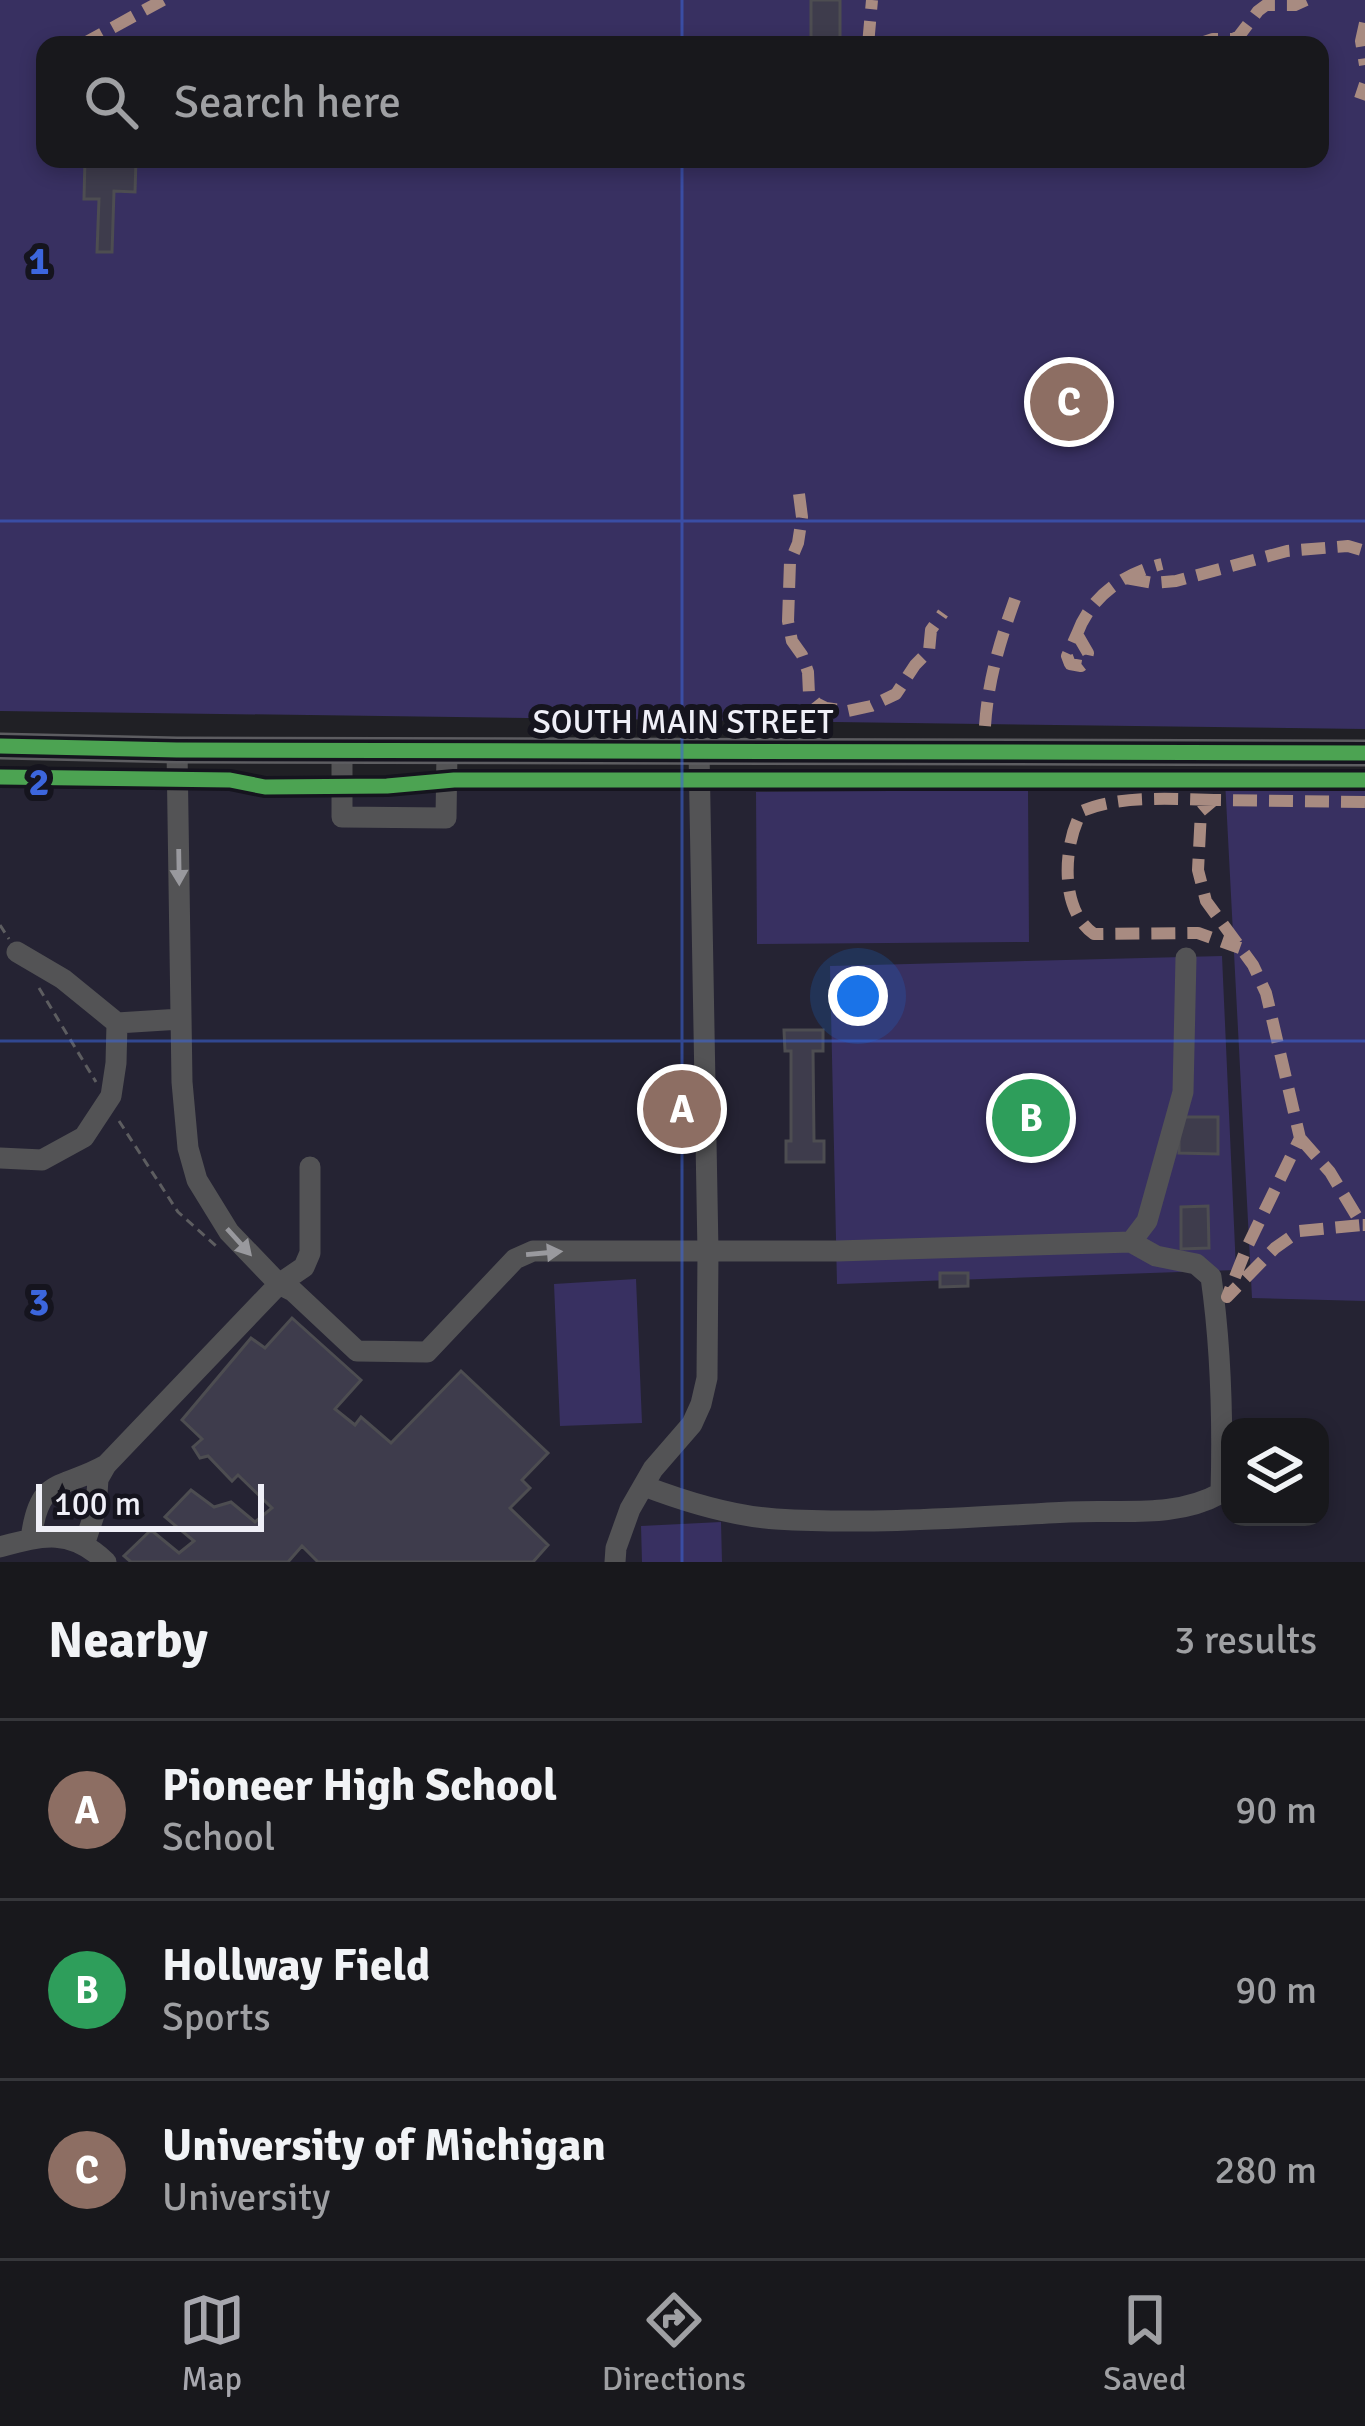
<!DOCTYPE html>
<style>
:root{--surface:#18181c;--page:#252529;--text:#f1f3f6;--muted:#9fa0a3;--line:#36373b;--accent:#a7a7ae}
body{margin:0;font-family:Signika,sans-serif;background:var(--page);color:var(--text)}
.controls{position:absolute;right:36px;bottom:36px;display:grid;overflow:hidden;border-radius:24px;box-shadow:0 6px 18px #0003}
.controls button{width:108px;height:108px;display:grid;place-items:center;padding:0;border:0;border-bottom:3px solid var(--line);background:var(--surface);color:var(--text);font:60px sans-serif}
.scale{position:absolute;left:36px;bottom:30px;width:228px;box-sizing:border-box;padding-left:12px;border:6px solid #efeff7;border-top:0;font-size:33px;line-height:42px;white-space:nowrap;color:#efeff7;-webkit-text-stroke:9px #15141e;paint-order:stroke}
.you{position:absolute;left:858px;top:996px;width:42px;height:42px;margin:-30px;border:9px solid #fff;border-radius:50%;background:#1a73e8;box-shadow:0 0 0 18px #1a73e833}
.badge{display:grid;place-items:center;width:78px;height:78px;border-radius:50%;background:var(--accent);color:#fff;font-size:39px;font-weight:700}
.pin{position:absolute;translate:-50% -50%;border:6px solid #fff;box-shadow:0 3px 12px #0006}
.list{margin:0;padding:0;list-style:none}
h2{display:flex;justify-content:space-between;align-items:center;height:156px;margin:0;padding:0 48px;font-size:51px}
h2 small{font-size:39px;font-weight:400;color:var(--muted)}
.list li{display:grid;grid-template-columns:78px 1fr auto;gap:36px;align-items:center;box-sizing:border-box;height:180px;padding:0 48px;border-top:3px solid var(--line)}
.list b{display:block;font-size:45px;white-space:nowrap}
.list p{margin:0;font-size:39px;white-space:nowrap;color:var(--muted)}
.list em{font-size:39px;font-style:normal;color:var(--muted)}
.icon{flex:none;width:66px;height:66px;fill:none;stroke:currentColor;stroke-width:2;stroke-linecap:round;stroke-linejoin:round}
.map{position:relative;flex:none;width:1365px;height:1562px;overflow:hidden}
.search{position:absolute;background:var(--surface);box-shadow:0 6px 18px #0003;left:36px;right:36px;top:36px;height:132px;display:flex;align-items:center;gap:30px;box-sizing:border-box;padding:0 42px;border-radius:24px;color:var(--muted);font-size:45px}
.sheet{height:696px;background:var(--surface)}
nav{display:flex;justify-content:space-around;align-items:center;box-sizing:border-box;height:168px;border-top:3px solid var(--line);background:var(--surface);font-size:33px;color:var(--muted)}
nav a{display:grid;justify-items:center;gap:6px}
nav .on{color:var(--accent)}
.map>svg:first-child{display:block}
.built{fill:#252333;fill-rule:evenodd}
.green{fill:#383061;fill-rule:evenodd}
.building{fill:#3e3c4c;stroke:#4d4d51;stroke-width:3}
.lines{fill:none;stroke-linecap:round;stroke-linejoin:round}
.path{stroke:#5d5d60;stroke-width:3;stroke-dasharray:9 6;stroke-linecap:butt}
.minor{stroke:#535355;stroke-width:21}
.major{stroke:#5d5d61;stroke-width:27}
.quiet{stroke:#a88b81;stroke-width:12;stroke-dasharray:24 12;stroke-linecap:butt}
.cycleway-casing{stroke:#15141e;stroke-width:22}
.cycleway{stroke:#4ca352;stroke-width:15}
.oneway{fill:#99999e}
.grid{fill:none;stroke:#3c66dd;stroke-width:3;stroke-opacity:0.55}
.labels{text-anchor:middle;stroke-width:12;stroke-linejoin:round;paint-order:stroke}
.street-label{font-size:33px;fill:#efeff7;stroke:#15141e}
.grid-label{font-size:39px;text-anchor:middle;font-weight:bold;fill:#3c66dd;stroke:#15141e;stroke-width:12;stroke-linejoin:round;paint-order:stroke}
</style>
<div class="map">
<svg width="1365" height="1562" viewBox="0 0 1365 1562">
<rect width="100%" height="100%" fill="#202025"/>
<!-- built -->
<path class="built" d="M0,788L1365,791V1562H0ZM1230,1427H1320V1517H1230Z"/>
<!-- green -->
<path class="green" d="M0,0H1365V729L0,711ZM45,45H1320V159H45Z
M1225,780L1365,784V1301L1252,1298Z
M1028,790L1029,942L757,944L756,792Z
M1222,956L1236,1270L837,1284L830,966Z
M636,1279L642,1423L560,1426L554,1284Z
M721,1522L722,1562H642L641,1526Z"/>
<!-- building -->
<path class="building" d="M811,0H840V45H811Z
M85,159H136L135,192L114,191L112,252H97L99,199H84Z
M784,1030H823V1051H813L814,1141H824V1162H786V1141H791V1051H785Z
M1179,1117H1218V1154L1179,1153Z
M1208,1206L1209,1248L1181,1249V1207Z
M940,1273H968V1286L940,1287Z
M292,1318L361,1380L335,1409L355,1425L361,1417L391,1443L461,1371L548,1453L522,1480L530,1488L510,1508L548,1545L533,1562H318L302,1546L288,1562H131L124,1556L151,1530L179,1553L194,1541L165,1517L191,1490L214,1507L231,1502L255,1522L272,1508L238,1475L232,1481L208,1456L200,1458L193,1447L202,1439L182,1420L251,1338L265,1348Z"/>
<g class="lines">
<!-- path -->
<path class="path" d="M0,925L9,939
M39,988L96,1082
M119,1121L178,1212L216,1246"/>
<!-- minor -->
<path class="minor" d="M177,750L182,1082L188,1148L197,1180L229,1232L279,1284L293,1291L357,1351L427,1352L515,1259L533,1251H837L1131,1242L1147,1221L1183,1092L1186,958
M342,751V817L446,818L447,751
M17,952L63,979L117,1023L181,1019
M0,1158L42,1160L84,1137L111,1096L116,1063L117,1023
M644,1486C686,1502 731,1516 776,1519C873,1525 972,1517 1069,1512C1120,1509 1175,1519 1221,1493C1223,1422 1221,1347 1211,1277L1196,1264L1156,1256L1131,1242
M31,1539C39,1475 60,1491 106,1465
M84,1545L96,1509L98,1479L106,1465L279,1284L304,1267L310,1253V1167
M0,1547C43,1535 71,1528 106,1562
M615,1562L616,1548L630,1509L653,1469L692,1424L701,1404L707,1378L708,1252L699,751"/>
<!-- major -->
<path class="major" d="M0,746L177,750L1365,753"/>
<!-- quiet -->
<path class="quiet" d="M1365,23L1361,41L1365,65
M81,45L163,0
M868,45L872,0
M1195,45L1213,39H1233L1239,36L1258,11L1266,5H1295L1306,0
M1360,99L1365,84
M799,494L802,517L798,543L790,562L788,621L792,641L802,655L808,672L809,694L816,703L826,708L848,711L871,706L896,694L915,665L929,651L931,630L943,613
M1126,578L1153,583L1176,581L1287,551L1348,546L1365,551
M1077,634C1090,597 1124,573 1162,564
M1077,634L1088,653L1086,662L1081,666L1070,664L1067,656Z
M985,726C988,680 1000,641 1015,599
M1214,800C1175,799 1118,795 1082,811C1063,844 1059,910 1094,934L1198,933L1240,948
M1365,802L1214,800L1201,811L1198,870L1206,901L1253,965L1266,993L1300,1138L1247,1247L1227,1297L1275,1248L1299,1231L1362,1225L1365,1229
M1300,1138L1330,1172L1362,1225H1365"/>
<!-- cycleway casing -->
<g class="cycleway-casing">
<path id="cycleway" d="M0,746L177,750L1365,753
M0,777L230,780L265,787L387,786L454,780H1365"/>
</g>
<!-- cycleway -->
<use href="#cycleway" class="cycleway"/>
</g>
<!-- one-way arrows -->
<defs><path id="oneway-solid" d="M-6-.8H1V-3.2L6.5 0L1 3.2V.8H-6Z" transform="scale(3)"/></defs>
<g class="oneway">
<use href="#oneway-solid" transform="translate(179 867) rotate(89)"/>
<use href="#oneway-solid" transform="translate(239 1242) rotate(48)"/>
<use href="#oneway-solid" transform="translate(544 1253) rotate(-5)"/>
</g>
<!-- grid -->
<path class="grid" d="M682,0V45M682,159V1562M0,521H1365M0,1041H1365"/>
<g class="labels">
<!-- street labels -->
<g class="street-label">
<text x="683" y="733">SOUTH MAIN STREET</text>
</g>
</g>
<g class="grid-label">
<text x="39" y="274">1</text>
<text x="39" y="795">2</text>
<text x="39" y="1315">3</text>
</g>
</svg>
<div class="controls">
<button><svg class="icon" aria-label="layers" viewBox="0 0 24 24"><path d="M12 4l9 5-9 5-9-5zM3 14l9 5 9-5"/></svg></button>
</div>
<div class="scale">100 m</div>
<div class="you"></div>
<div class="pin badge" style="left:682px;top:1109px;background:#8d6e63">A</div>
<div class="pin badge" style="left:1031px;top:1118px;background:#2e9e5b">B</div>
<div class="pin badge" style="left:1069px;top:402px;background:#8d6e63">C</div>
<div class="search"><svg class="icon" aria-label="search" viewBox="0 0 24 24"><circle cx="10" cy="10" r="6"/><path d="M15 15l6 6"/></svg>Search here</div>
</div>
<section class="sheet">
<h2>Nearby<small>3 results</small></h2>
<ul class="list">
<li><span class="badge" style="background:#8d6e63">A</span><div><b>Pioneer High School</b><p>School</p></div><em>90 m</em></li>
<li><span class="badge" style="background:#2e9e5b">B</span><div><b>Hollway Field</b><p>Sports</p></div><em>90 m</em></li>
<li><span class="badge" style="background:#8d6e63">C</span><div><b>University of Michigan</b><p>University</p></div><em>280 m</em></li>
</ul>
</section>
<nav>
<a class="on"><svg class="icon" aria-label="map" viewBox="0 0 24 24"><path d="M3 6l6-2 6 2 6-2v14l-6 2-6-2-6 2zM9 4v14M15 6v14"/></svg>Map</a>
<a><svg class="icon" aria-label="directions" viewBox="0 0 24 24"><path d="M12 3l9 9-9 9-9-9zM9 14v-3h6M13 9l2 2-2 2"/></svg>Directions</a>
<a><svg class="icon" aria-label="saved" viewBox="0 0 24 24"><path d="M7 4h10v16l-5-4-5 4z"/></svg>Saved</a>
</nav>
